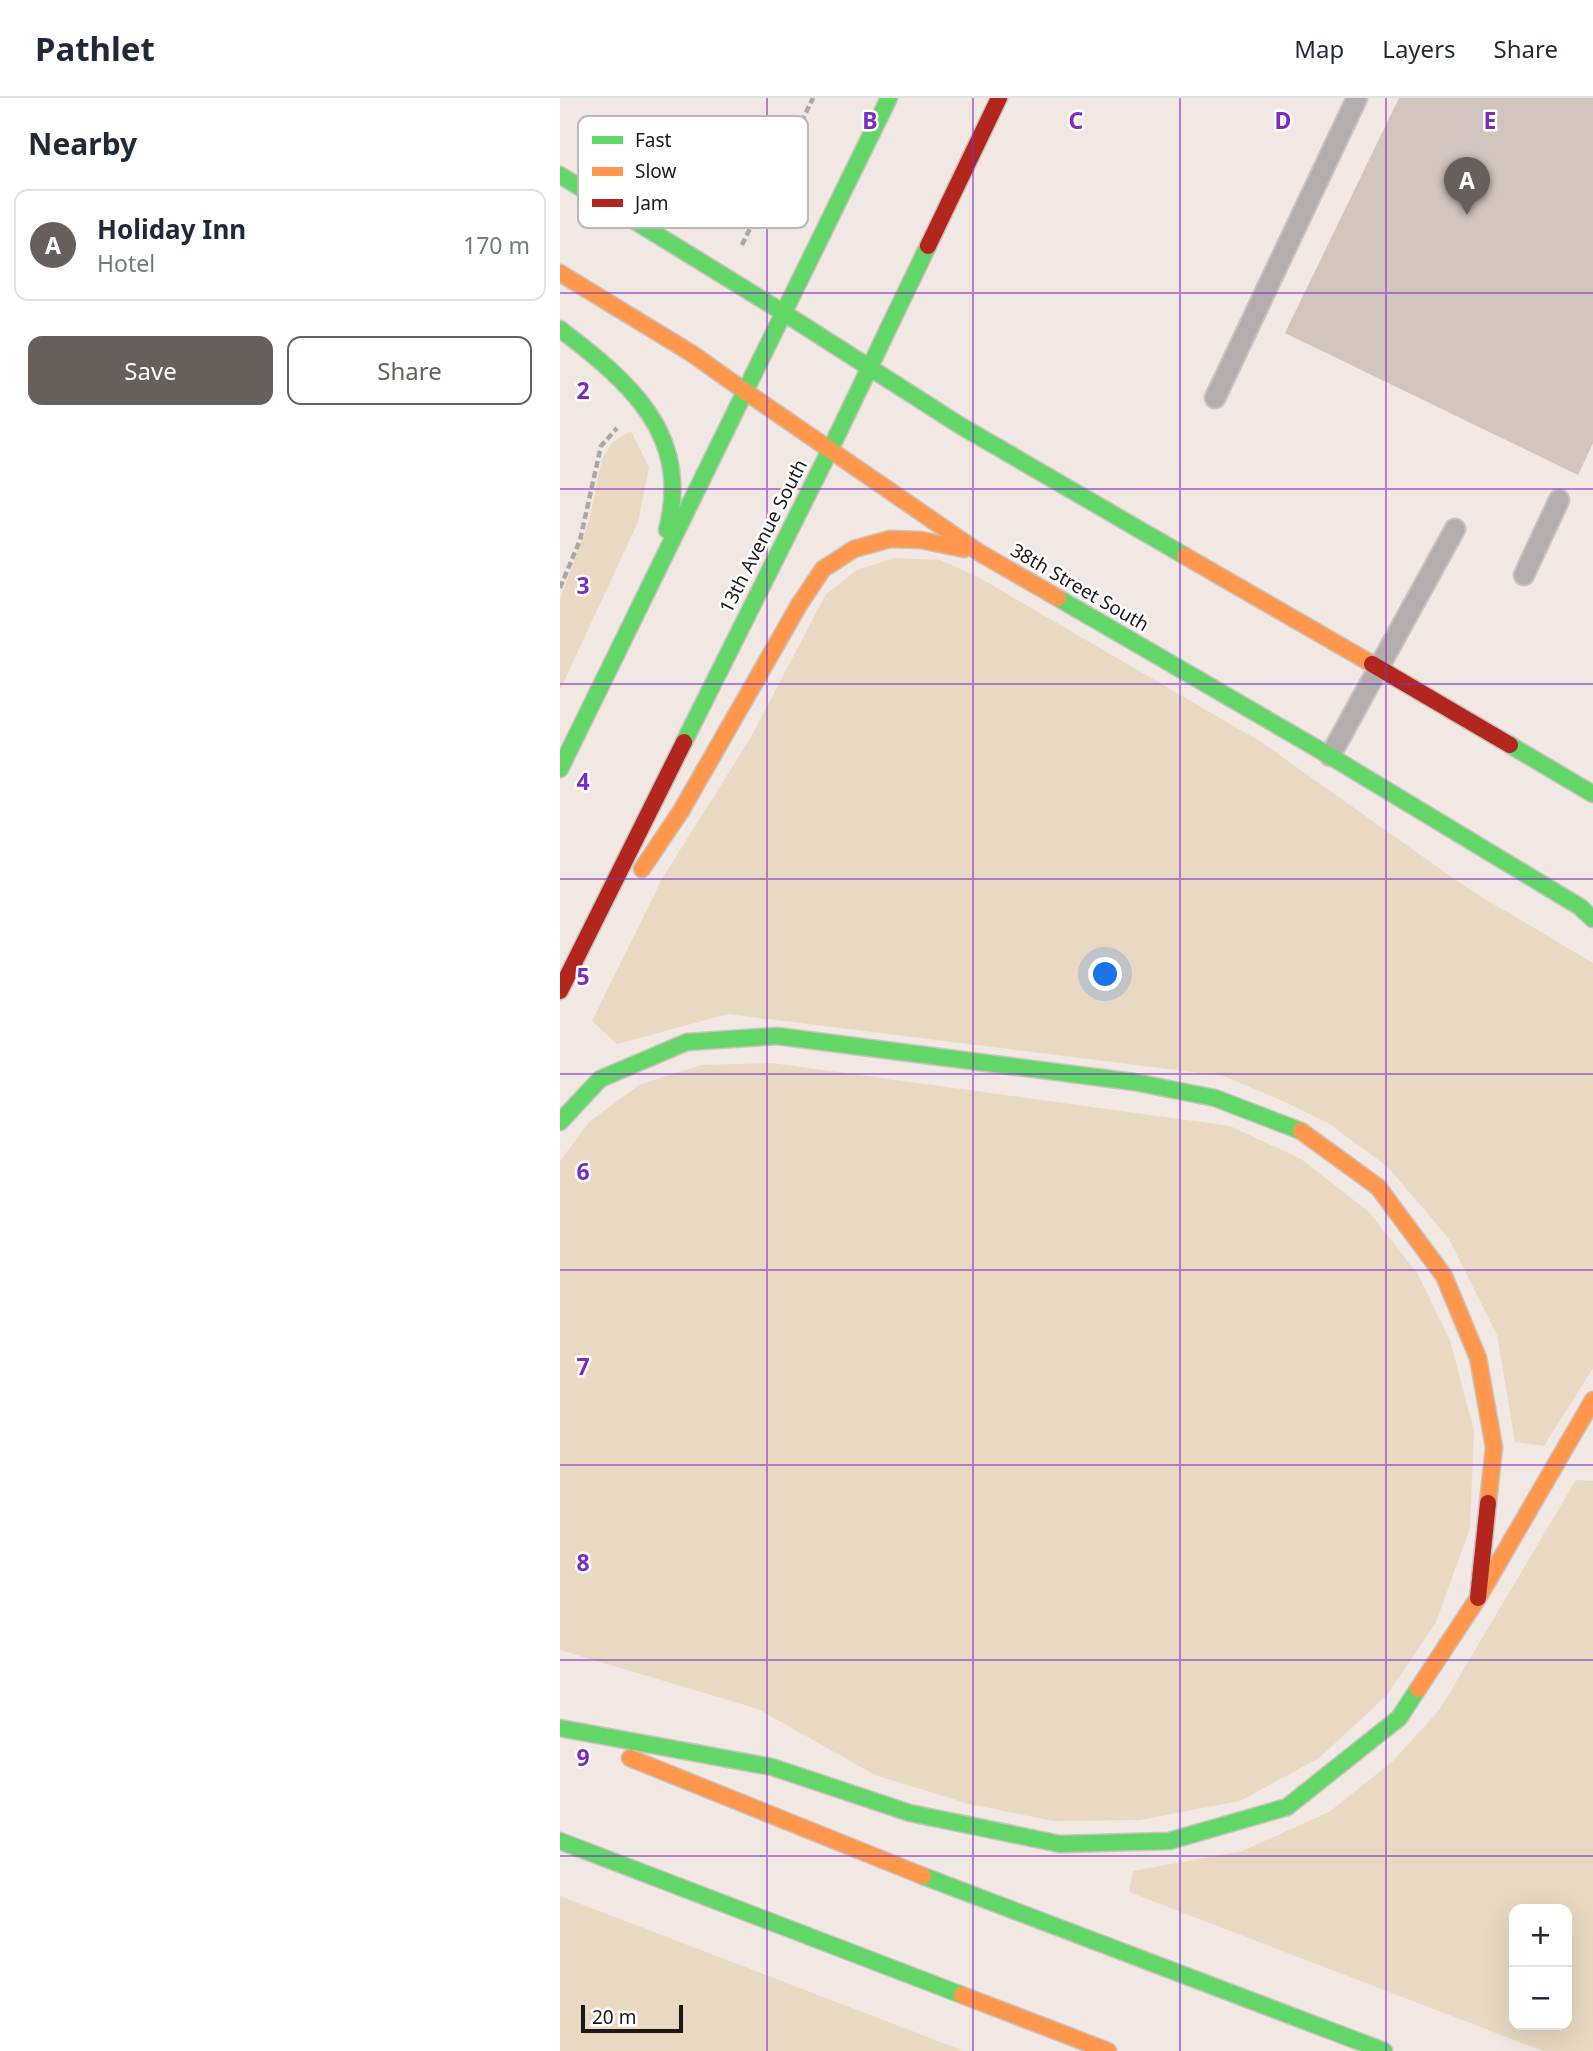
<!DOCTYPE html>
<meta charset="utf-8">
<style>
:root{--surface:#fff;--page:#f6f6f7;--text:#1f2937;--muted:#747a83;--line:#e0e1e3;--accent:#675f5c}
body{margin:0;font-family:"Noto Sans",sans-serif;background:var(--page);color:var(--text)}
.controls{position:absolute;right:21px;bottom:21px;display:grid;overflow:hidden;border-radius:14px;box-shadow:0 7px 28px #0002}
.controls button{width:63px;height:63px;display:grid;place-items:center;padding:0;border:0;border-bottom:2px solid var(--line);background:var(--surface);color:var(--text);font:35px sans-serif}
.scale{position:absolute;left:21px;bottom:18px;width:102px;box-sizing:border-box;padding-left:7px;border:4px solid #1c1614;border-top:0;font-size:19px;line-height:24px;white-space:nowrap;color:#1c1614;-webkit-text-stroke:5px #fff;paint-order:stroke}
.you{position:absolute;left:546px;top:877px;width:24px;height:24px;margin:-18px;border:5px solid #fff;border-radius:50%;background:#1a73e8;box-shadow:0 0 0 10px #1a73e833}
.badge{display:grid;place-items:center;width:46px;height:46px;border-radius:50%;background:var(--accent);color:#fff;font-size:23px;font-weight:700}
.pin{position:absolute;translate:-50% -58px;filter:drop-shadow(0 2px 4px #0008)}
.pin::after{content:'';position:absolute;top:37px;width:24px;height:21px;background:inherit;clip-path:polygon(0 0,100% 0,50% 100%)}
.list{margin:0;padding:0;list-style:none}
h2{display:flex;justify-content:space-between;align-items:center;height:91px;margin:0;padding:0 28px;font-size:30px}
h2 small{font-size:23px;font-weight:400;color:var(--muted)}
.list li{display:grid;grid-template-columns:46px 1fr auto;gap:21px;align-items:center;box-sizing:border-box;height:112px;margin:0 14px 14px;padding:0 14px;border:2px solid var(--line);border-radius:14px}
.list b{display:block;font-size:26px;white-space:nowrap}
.list p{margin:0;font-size:23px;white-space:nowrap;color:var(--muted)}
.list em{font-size:23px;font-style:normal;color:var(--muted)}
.actions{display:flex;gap:14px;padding:21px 28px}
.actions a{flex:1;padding:16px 0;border:2px solid var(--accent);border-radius:14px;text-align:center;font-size:24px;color:var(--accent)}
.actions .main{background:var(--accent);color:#fff}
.map{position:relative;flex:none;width:1033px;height:1953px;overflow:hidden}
header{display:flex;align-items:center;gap:42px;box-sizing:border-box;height:98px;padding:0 35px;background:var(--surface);border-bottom:2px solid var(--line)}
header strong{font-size:33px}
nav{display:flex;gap:38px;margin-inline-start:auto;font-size:24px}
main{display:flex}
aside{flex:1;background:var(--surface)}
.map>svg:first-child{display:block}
.green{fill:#e9d9c3;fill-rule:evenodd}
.building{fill:#d2c5be}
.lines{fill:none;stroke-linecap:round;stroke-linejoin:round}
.lane-casing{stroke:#cac2bf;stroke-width:23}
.fast-casing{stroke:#cac2bf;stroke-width:19}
.slow-casing{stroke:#cac2bf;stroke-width:19}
.jam-casing{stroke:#cac2bf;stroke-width:19}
.path{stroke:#aba7a6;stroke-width:4.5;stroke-dasharray:7 3.5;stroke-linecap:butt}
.lane{stroke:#b3aead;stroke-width:19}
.fast{stroke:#63d668;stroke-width:16}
.slow{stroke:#ff974d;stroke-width:16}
.jam{stroke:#b3261e;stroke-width:16}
.grid{fill:none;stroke:#7b2cbf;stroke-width:2;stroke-opacity:0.55}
.labels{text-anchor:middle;stroke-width:5;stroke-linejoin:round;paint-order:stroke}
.street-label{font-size:19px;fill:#1c1614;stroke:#fff}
.key{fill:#fff;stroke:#bbb9b8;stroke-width:2}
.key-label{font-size:19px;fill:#1c1614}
.grid-label{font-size:23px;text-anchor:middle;font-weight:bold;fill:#7b2cbf;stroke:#fff;stroke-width:5;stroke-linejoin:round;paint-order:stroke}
</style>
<header>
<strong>Pathlet</strong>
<nav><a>Map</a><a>Layers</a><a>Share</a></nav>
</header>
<main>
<aside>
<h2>Nearby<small></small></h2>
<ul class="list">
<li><span class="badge">A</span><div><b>Holiday Inn</b><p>Hotel</p></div><em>170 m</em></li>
</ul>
<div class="actions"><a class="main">Save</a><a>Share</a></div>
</aside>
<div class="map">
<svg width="1033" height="1953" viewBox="0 0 1033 1953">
<rect width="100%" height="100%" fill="#f1e7e3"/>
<!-- green -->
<path class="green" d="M71,333L89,369L78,424L0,592V501L29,423L42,361L53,344Z
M334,460L380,462L418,479L701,644L910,792L1033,865V1270L984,1348L955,1344L937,1237L889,1141L828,1069L768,1025L714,999L664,978L168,916L57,946L32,923L103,779L190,641L266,496L297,472Z
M212,965L670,1028L741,1061L809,1114L857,1175L890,1242L914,1333L910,1430L876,1524L826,1598L759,1660L680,1703L580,1722L494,1723L409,1706L315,1677L198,1611L0,1552V1063L29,1024L79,987L141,967Z
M1016,1382L1033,1383V1953H983L569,1794L573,1773L682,1753L769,1714L832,1664L880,1611ZM954,1811H1007V1927H954Z
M0,1798L404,1953H405H0Z"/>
<!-- building -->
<path class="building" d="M839,0H1033V345L1018,377L725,235Z"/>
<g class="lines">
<!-- lane casing -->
<g class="lane-casing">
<path id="lane" d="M655,300L797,0
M964,477L999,402
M770,658L895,431"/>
</g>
<!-- fast casing -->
<g class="fast-casing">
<path id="fast" d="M0,77L224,215
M224,215L401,328L625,458
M0,231C69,284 132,336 107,432
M498,500L770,658L1020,809
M124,644L270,352L368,148
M950,647L1033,696
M0,671L329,0
M1020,809L1033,821
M0,1024L40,981L127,944L217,938L574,984L655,1000L741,1033
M0,1630L212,1669L350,1715L500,1746L609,1743L727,1709L839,1620L858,1591
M0,1743L402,1897
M363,1778L824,1953"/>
</g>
<!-- slow casing -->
<g class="slow-casing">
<path id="slow" d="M0,175L131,255L186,294
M186,294L420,455L498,500
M625,458L812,566
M82,771L121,713L239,507L263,471L294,451L330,441L361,442L404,451
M741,1033L818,1089L884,1178L918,1260L934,1349L928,1405
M858,1591L918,1500L1033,1302
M70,1660L363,1778
M402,1897L548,1953"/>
</g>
<!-- jam casing -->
<g class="jam-casing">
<path id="jam" d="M368,148L439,0
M812,566L950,647
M0,893L124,644
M918,1500L928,1405"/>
</g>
<!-- path -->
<path class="path" d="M182,147L253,0
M0,490L20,442L41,348L57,330"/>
<!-- lane -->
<use href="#lane" class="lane"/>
<!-- fast -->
<use href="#fast" class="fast"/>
<!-- slow -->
<use href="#slow" class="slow"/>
<!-- jam -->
<use href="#jam" class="jam"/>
</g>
<!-- grid -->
<path class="grid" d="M207,0V1953M413,0V1953M620,0V1953M826,0V1953M0,195H1033M0,391H1033M0,586H1033M0,781H1033M0,976H1033M0,1172H1033M0,1367H1033M0,1562H1033M0,1758H1033"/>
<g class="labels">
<!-- street labels -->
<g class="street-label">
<text transform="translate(203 438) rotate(-63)" y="7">13th Avenue South</text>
<text transform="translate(520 489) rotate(30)" y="7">38th Street South</text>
</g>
</g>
<!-- legend -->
<rect x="18" y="18" width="230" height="112" rx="10" class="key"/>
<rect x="32" y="38" width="31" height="8" fill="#63d668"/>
<rect x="32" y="69" width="31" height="9" fill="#ff974d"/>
<rect x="32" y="101" width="31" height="8" fill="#b3261e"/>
<g class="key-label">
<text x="75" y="49">Fast</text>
<text x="75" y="80">Slow</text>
<text x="75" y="112">Jam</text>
</g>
<g class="grid-label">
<text x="310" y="31">B</text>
<text x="516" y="31">C</text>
<text x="723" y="31">D</text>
<text x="930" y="31">E</text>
<text x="23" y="301">2</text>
<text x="23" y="496">3</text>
<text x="23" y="692">4</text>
<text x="23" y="887">5</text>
<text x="23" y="1082">6</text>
<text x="23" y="1277">7</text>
<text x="23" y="1473">8</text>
<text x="23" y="1668">9</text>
</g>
</svg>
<div class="controls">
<button>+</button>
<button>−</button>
</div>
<div class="scale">20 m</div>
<div class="you"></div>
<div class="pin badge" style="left:907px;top:117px">A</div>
</div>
</main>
